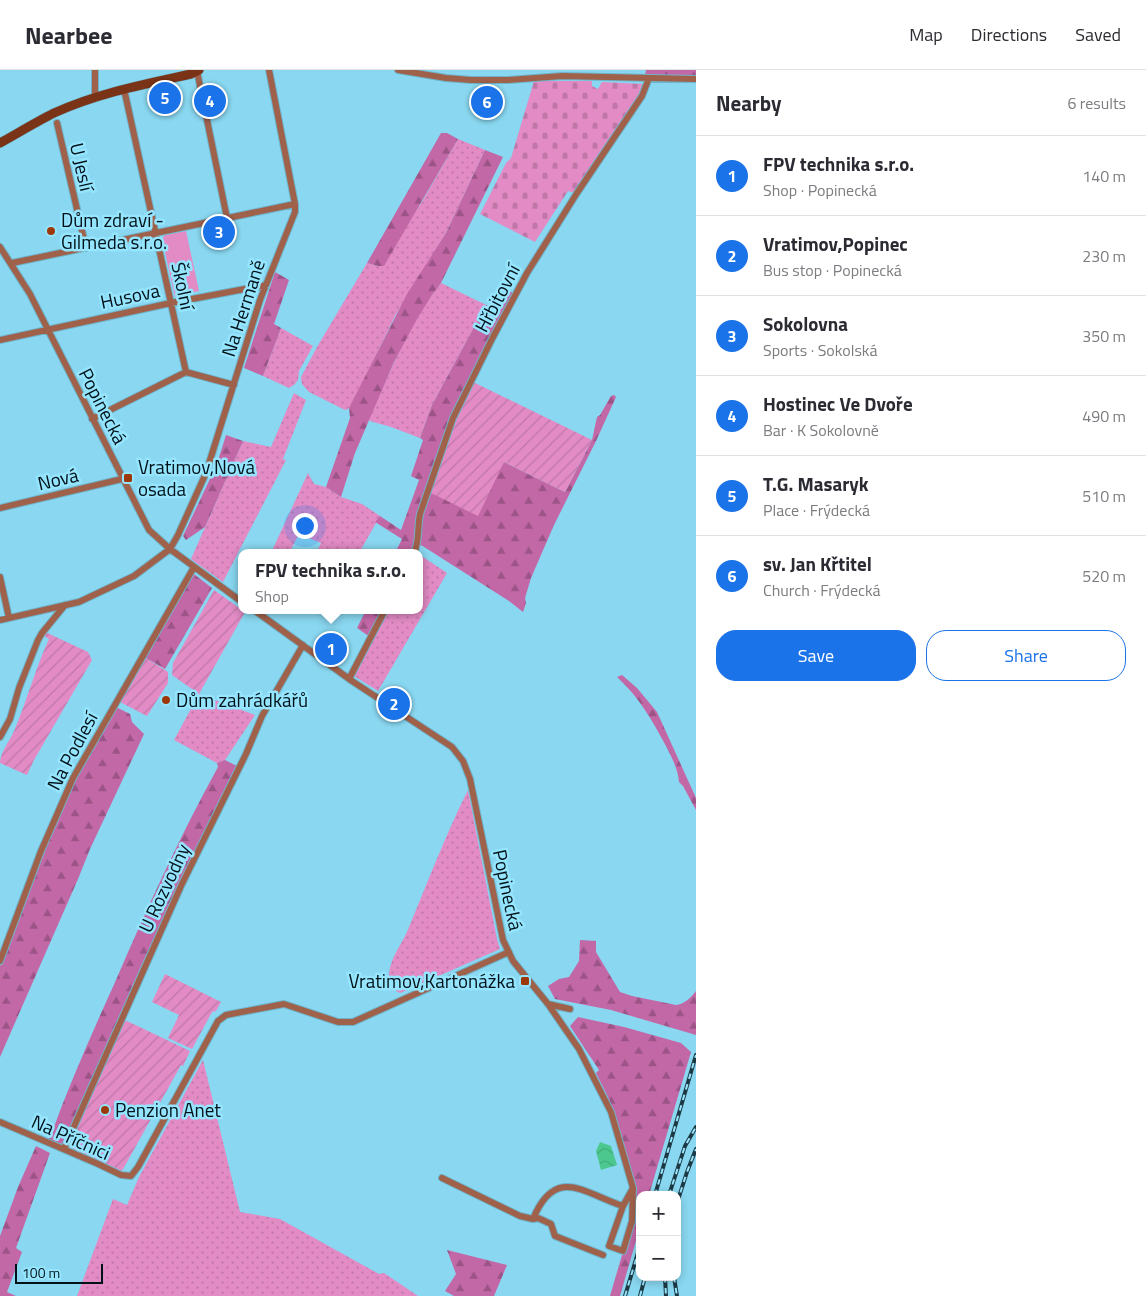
<!DOCTYPE html>
<meta charset="utf-8">
<style>
:root{--surface:#fff;--page:#f7f7f7;--text:#2b2b33;--muted:#7c7c81;--line:#e1e1e2;--accent:#1a73e8}
body{margin:0;font-family:"Titillium Web",sans-serif;background:var(--page);color:var(--text)}
.controls{position:absolute;right:15px;bottom:15px;display:grid;overflow:hidden;border-radius:10px;box-shadow:0 2px 8px #0003}
.controls button{width:45px;height:45px;display:grid;place-items:center;padding:0;border:0;border-bottom:1px solid var(--line);background:var(--surface);color:var(--text);font:25px sans-serif}
.scale{position:absolute;left:15px;bottom:12px;width:88px;box-sizing:border-box;padding-left:5px;border:2px solid #001118;border-top:0;font-size:14px;line-height:18px;white-space:nowrap;color:#001118;-webkit-text-stroke:4px #96e5fe;paint-order:stroke}
.you{position:absolute;left:304px;top:455px;width:18px;height:18px;margin:-12px;border:4px solid #fff;border-radius:50%;background:#1a73e8;box-shadow:0 0 0 8px #1a73e833}
.badge{display:grid;place-items:center;width:32px;height:32px;border-radius:50%;background:var(--accent);color:#fff;font-size:16px;font-weight:700}
.pin{position:absolute;translate:-50% -50%;border:2px solid #fff;box-shadow:0 1px 5px #0006}
.popup{position:absolute;left:238px;top:479px;width:185px;height:65px;box-sizing:border-box;display:grid;place-content:center;border-radius:10px;background:var(--surface);filter:drop-shadow(0 1px 4px #0005);font-size:16px;white-space:nowrap;color:var(--muted)}
.popup b{font-size:19px;color:var(--text)}
.popup::after{content:'';position:absolute;left:50%;top:100%;margin-left:-10px;border:10px solid transparent;border-top-color:var(--surface)}
.list{margin:0;padding:0;list-style:none}
h2{display:flex;justify-content:space-between;align-items:center;height:65px;margin:0;padding:0 20px;font-size:21px}
h2 small{font-size:16px;font-weight:400;color:var(--muted)}
.list li{display:grid;grid-template-columns:32px 1fr auto;gap:15px;align-items:center;box-sizing:border-box;height:80px;padding:0 20px;border-top:1px solid var(--line)}
.list b{display:block;font-size:19px;white-space:nowrap}
.list p{margin:0;font-size:16px;white-space:nowrap;color:var(--muted)}
.list em{font-size:16px;font-style:normal;color:var(--muted)}
.actions{display:flex;gap:10px;padding:15px 20px}
.actions a{flex:1;padding:11px 0;border:1px solid var(--accent);border-radius:20px;text-align:center;font-size:18px;color:var(--accent)}
.actions .main{background:var(--accent);color:#fff}
.map{position:relative;flex:none;width:696px;height:1226px;overflow:hidden}
header{display:flex;align-items:center;gap:30px;box-sizing:border-box;height:70px;padding:0 25px;background:var(--surface);border-bottom:1px solid var(--line)}
header strong{font-size:24px}
nav{display:flex;gap:28px;margin-inline-start:auto;font-size:18px}
main{display:flex}
aside{flex:1;background:var(--surface)}
.map>svg:first-child{display:block}
.grass{fill:url(#grass-dots)}
.forest{fill:url(#forest-firs)}
.cemetery{fill:url(#cemetery-stones)}
.park{fill:#e28bc5}
.garden{fill:url(#garden-furrows)}
.water{fill:url(#water-waves)}
.lines{fill:none;stroke-linecap:round;stroke-linejoin:round}
.minor-casing{stroke:#70b3c9;stroke-width:8}
.secondary-casing{stroke:#70b3c9;stroke-width:10}
.minor{stroke:#a0614b;stroke-width:6}
.secondary{stroke:#7b3317;stroke-width:9}
.rail-casing{stroke:#1c3944;stroke-width:4}
.rail{stroke:#96e5fe;stroke-width:2;stroke-dasharray:5.5;stroke-linecap:butt}
.poi-dot{fill:#9d380a;stroke:#96e5fe;stroke-width:2}
.labels{text-anchor:middle;stroke-width:5;stroke-linejoin:round;paint-order:stroke}
.street-label{font-size:19px;fill:#001118;stroke:#96e5fe}
.poi-label{font-size:19px;fill:#001118;stroke:#96e5fe;text-anchor:start}
</style>
<header>
<strong>Nearbee</strong>
<nav><a>Map</a><a>Directions</a><a>Saved</a></nav>
</header>
<main>
<div class="map">
<svg width="696" height="1226" viewBox="0 0 696 1226">
<defs>
<pattern id="grass-dots" width="8" height="8" patternUnits="userSpaceOnUse" patternTransform="scale(1.25)"><rect width="8" height="8" fill="#e28bc5"/><path d="M2 2h.1M6 6h.1" fill="none" stroke="#c077a8" stroke-width="1.8" stroke-linecap="round"/></pattern>
<pattern id="forest-firs" width="22" height="20" patternUnits="userSpaceOnUse" patternTransform="scale(1.25)"><rect width="22" height="20" fill="#c368a7"/><path d="M5 1l3.5 6h-7zM16 11l3.5 6h-7z" fill="#9c5487"/></pattern>
<pattern id="cemetery-stones" width="16" height="16" patternUnits="userSpaceOnUse" patternTransform="scale(1.25)"><rect width="16" height="16" fill="#e28bc5"/><path d="M2 7V4a2 2 0 0 1 4 0v3zM10 15v-3a2 2 0 0 1 4 0v3z" fill="#c077a8"/></pattern>
<pattern id="garden-furrows" width="10" height="10" patternUnits="userSpaceOnUse" patternTransform="scale(1.25)"><rect width="10" height="10" fill="#e28bc5"/><path d="M-1 1l2-2M0 10L10 0M9 11l2-2" fill="none" stroke="#c077a8"/></pattern>
<pattern id="water-waves" width="16" height="10" patternUnits="userSpaceOnUse" patternTransform="scale(1.25)"><rect width="16" height="10" fill="#4cc88f"/><path d="M0 5q4-4 8 0t8 0" fill="none" stroke="#41ab7b"/></pattern>
</defs>
<rect width="100%" height="100%" fill="#89d7f0"/>
<!-- grass -->
<path class="grass" d="M458,69L485,80L446,163L395,246L352,335L348,339L345,340L309,322L302,314L301,307L317,277L367,193L378,196L422,132Z
M441,213L486,235L432,335L420,368L391,357L370,351L369,349C390,302 409,253 441,213Z
M281,258L313,276L299,301L298,310L294,315L289,318L263,306Z
M294,323L306,330L283,389L286,390L223,512L191,489L243,371L271,377Z
M308,403L314,414L326,417L341,427L362,434L380,446L359,483H316L321,473L299,464L289,483H271Z
M420,485L447,503L378,621L354,606L388,540H420Z
M199,624L255,645L225,690L217,693L174,670Z
M468,720L497,869L500,879L400,923C393,920 388,912 389,904C390,889 401,875 407,862C427,814 445,766 468,720Z
M203,990L240,1142L280,1149L379,1204L384,1203L418,1226H77L113,1129L127,1135L139,1107Z"/>
<!-- forest -->
<path class="forest" d="M646,0H696V6L645,5Z
M441,63H447L458,69L384,196H378L367,193Z
M485,80L503,87L441,213L432,225L417,249L394,292L355,383L341,427L326,417L350,348L349,338L407,224L446,163Z
M275,202L289,210L274,254L281,258L263,306L244,298Z
M499,215L513,223L426,421L431,423L504,392L565,422L592,370L597,347L600,345L611,326L614,325L616,327L596,371L554,455L531,508L525,528L526,533L523,542L509,531L421,475L416,483H395L402,469L375,452L380,446L401,460L419,410L411,406L423,370L420,368L432,335L486,235L489,236Z
M226,365L243,371L205,457L186,470L183,466L217,394Z
M194,504L212,518L165,599L144,587Z
M366,540H385L370,567L357,558Z
M622,605L637,618L657,642L696,728V740L683,716L679,712C678,699 672,688 666,676C652,650 639,627 617,607Z
M116,637L130,644L132,652L144,664L90,779L78,809L0,987V896L55,755L74,713Z
M225,690L237,696L143,892L63,1074L49,1071L48,1070L51,1065C70,1012 93,961 116,910C147,838 180,766 218,697L217,693Z
M580,870L596,871V882L620,922L632,926L676,935C684,934 691,928 696,921V965L611,940L555,929L548,916L559,909L569,907L579,891Z
M578,947L624,957L681,973L691,982L649,1125H640V1157L620,1226H610L632,1151L633,1118L606,1031L608,1027L596,1003L599,1000L570,956Z
M36,1076L50,1083L16,1178L22,1182L7,1222L16,1226H0V1166L18,1117Z
M447,1180L507,1195L494,1226H454L445,1221L456,1204Z"/>
<!-- cemetery -->
<path class="cemetery" d="M534,11H592V16L598,19L602,12L644,14L639,26L575,123L568,121L535,172L480,144L506,93L511,88Z"/>
<!-- park -->
<path class="park" d="M186,161L199,221L175,227L162,169L165,165Z"/>
<!-- garden -->
<path class="garden" d="M473,312L592,370L565,422L504,392L478,446L431,423L455,349Z
M214,520L245,542L199,624L172,605L173,593Z
M45,562L88,582L92,590L34,690L27,705L0,693C0,682 10,671 14,661C27,631 35,599 49,569L43,565Z
M144,587L168,602V613L147,646L120,632Z
M165,904L221,932L216,941L212,942L192,979L168,968L179,945L152,932Z
M127,951L190,981L183,996L181,995L122,1101L72,1078L70,1072L122,952Z"/>
<!-- water -->
<path class="water" d="M600,1072L611,1076L617,1095L601,1100L596,1081Z"/>
<g class="lines">
<!-- minor casing -->
<g class="minor-casing">
<path id="minor" d="M95,0V28
M398,0L446,8L471,10H508L562,6L696,9
M197,1L227,148
M124,19L186,302
M57,53L86,178
M0,177L30,224L149,460L170,479L242,532
M12,193L295,134
M0,270L171,233L266,215
M92,349L186,302L234,315
M0,438L122,409
M414,483C420,470 417,458 420,444L453,348L492,269L527,203L577,123L642,26L649,8
M0,507L9,548
M254,540L352,611L452,677L463,691L470,709L503,870L513,891L548,934L579,979L611,1042L633,1118L632,1151L623,1181L609,1176L623,1136L633,1118
M0,550L79,532L134,506L170,479L178,465L206,403L260,230L295,142V134L269,0
M349,609L385,540
M0,667L10,649L19,618L38,570L42,563L65,535
M0,891L41,781L73,708L194,497
M548,934L570,939
M0,1052L96,1093L121,1105L131,1106L138,1097L218,951L226,945L284,934L338,952H353L509,882
M64,1079L181,816L246,684L262,646L303,575
M442,1108L520,1146L533,1149L538,1148L551,1154L555,1166L603,1185
M533,1149C556,1094 585,1124 623,1136"/>
</g>
<!-- secondary casing -->
<g class="secondary-casing">
<path id="secondary" d="M0,73C18,63 36,52 54,43C98,23 145,14 191,4L199,0"/>
</g>
<!-- minor -->
<use href="#minor" class="minor"/>
<!-- secondary -->
<use href="#secondary" class="secondary"/>
<!-- rail casing -->
<g class="rail-casing">
<path id="rail" d="M655,1125L696,985
M669,1125L685,1076L696,1057
M677,1133L687,1102L696,1079
M665,1207L666,1226
M674,1207L677,1226
M625,1226L640,1176
M640,1226L645,1207"/>
</g>
<!-- rail -->
<use href="#rail" class="rail"/>
</g>
<!-- markers -->
<g class="poi-dot">
<circle cx="51" cy="161" r="5"/>
<rect x="123" y="403" width="10" height="10" rx="2.5"/>
<circle cx="166" cy="630" r="5"/>
<rect x="520" y="906" width="10" height="10" rx="2.5"/>
<circle cx="105" cy="1040" r="5"/>
</g>
<g class="labels">
<!-- street labels -->
<g class="street-label">
<text transform="translate(82 97) rotate(77)" y="7">U Jeslí</text>
<text transform="translate(183 216) rotate(78)" y="7">Školní</text>
<text transform="translate(130 226) rotate(-12)" y="7">Husova</text>
<text transform="translate(497 228) rotate(-62)" y="7">Hřbitovní</text>
<text transform="translate(243 238) rotate(-72)" y="7">Na Hermaně</text>
<text transform="translate(103 336) rotate(63)" y="7">Popinecká</text>
<text transform="translate(58 409) rotate(-13)" y="7">Nová</text>
<text transform="translate(72 681) rotate(-62)" y="7">Na Podlesí</text>
<text transform="translate(164 818) rotate(-65)" y="7">U Rozvodny</text>
<text transform="translate(508 820) rotate(78)" y="7">Popinecká</text>
<text transform="translate(71 1067) rotate(24)" y="7">Na Příčnici</text>
</g>
<!-- poi labels -->
<g class="poi-label">
<text x="61" y="157">Dům zdraví -<tspan x="61" dy="22">Gilmeda s.r.o.</tspan></text>
<text x="138" y="404">Vratimov,Nová<tspan x="138" dy="22">osada</tspan></text>
<text x="176" y="637">Dům zahrádkářů</text>
<text x="515" y="918" text-anchor="end">Vratimov,Kartonážka</text>
<text x="115" y="1047">Penzion Anet</text>
</g>
</g>
</svg>
<div class="controls">
<button>+</button>
<button>−</button>
</div>
<div class="scale">100 m</div>
<div class="you"></div>
<div class="pin badge" style="left:331px;top:579px">1</div>
<div class="popup"><b>FPV technika s.r.o.</b>Shop</div>
<div class="pin badge" style="left:394px;top:634px">2</div>
<div class="pin badge" style="left:219px;top:162px">3</div>
<div class="pin badge" style="left:210px;top:31px">4</div>
<div class="pin badge" style="left:165px;top:28px">5</div>
<div class="pin badge" style="left:487px;top:32px">6</div>
</div>
<aside>
<h2>Nearby<small>6 results</small></h2>
<ul class="list">
<li><span class="badge">1</span><div><b>FPV technika s.r.o.</b><p>Shop · Popinecká</p></div><em>140 m</em></li>
<li><span class="badge">2</span><div><b>Vratimov,Popinec</b><p>Bus stop · Popinecká</p></div><em>230 m</em></li>
<li><span class="badge">3</span><div><b>Sokolovna</b><p>Sports · Sokolská</p></div><em>350 m</em></li>
<li><span class="badge">4</span><div><b>Hostinec Ve Dvoře</b><p>Bar · K Sokolovně</p></div><em>490 m</em></li>
<li><span class="badge">5</span><div><b>T.G. Masaryk</b><p>Place · Frýdecká</p></div><em>510 m</em></li>
<li><span class="badge">6</span><div><b>sv. Jan Křtitel</b><p>Church · Frýdecká</p></div><em>520 m</em></li>
</ul>
<div class="actions"><a class="main">Save</a><a>Share</a></div>
</aside>
</main>
